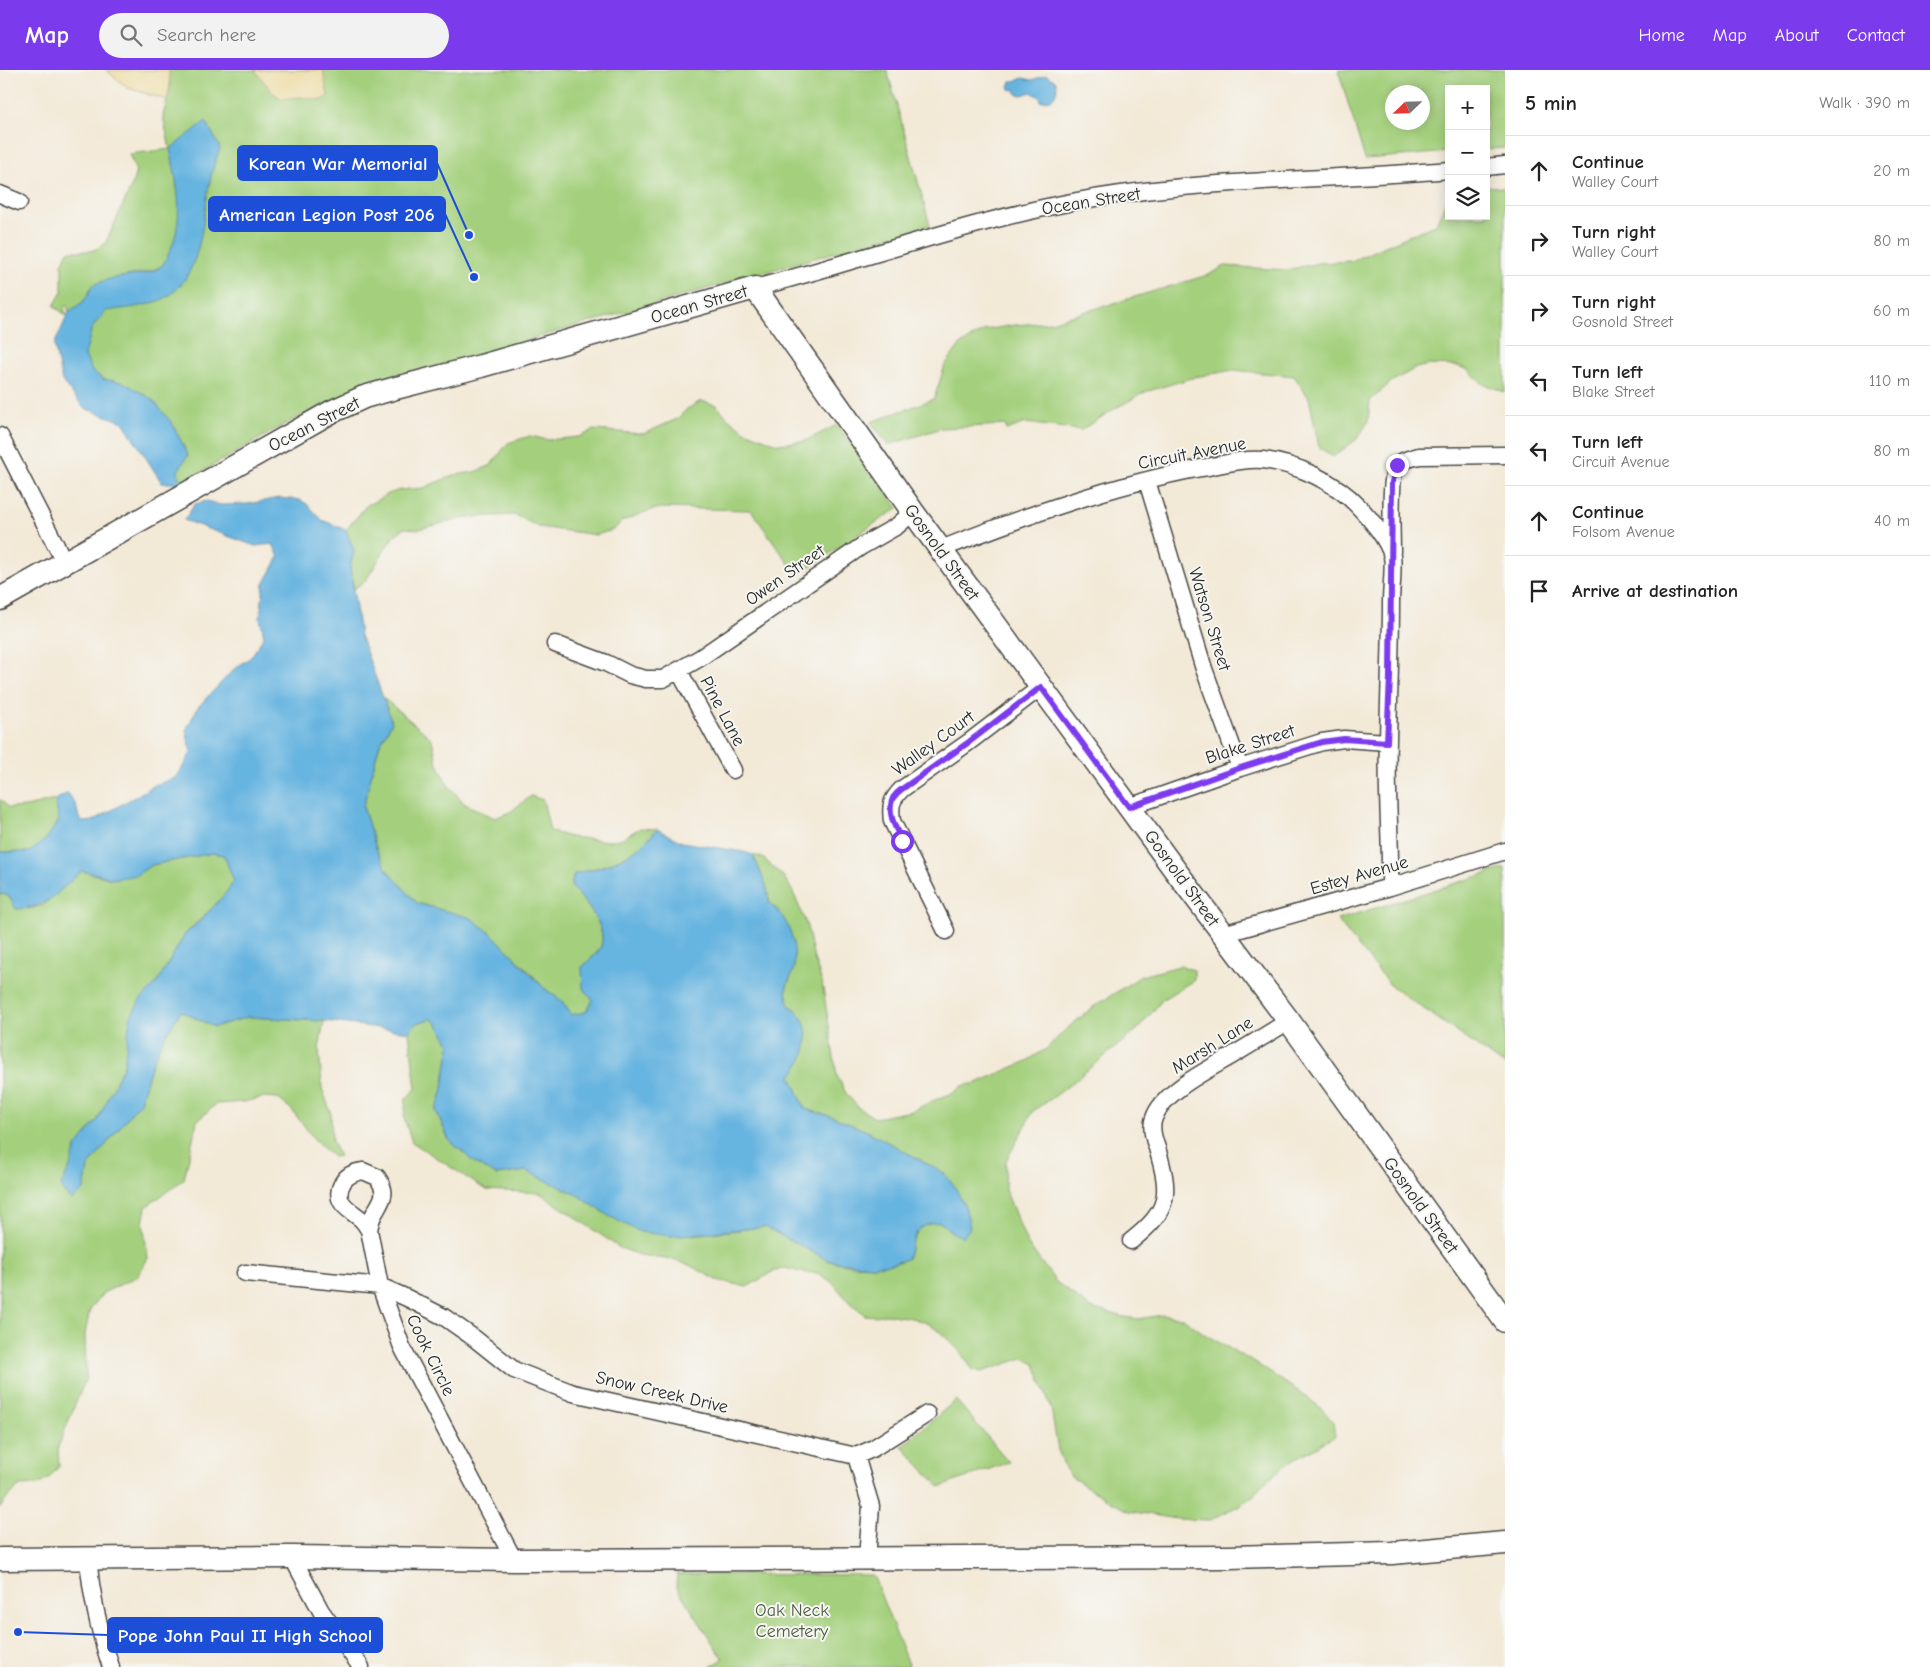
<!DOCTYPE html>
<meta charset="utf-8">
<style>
:root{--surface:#fff;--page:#f2f2f2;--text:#222;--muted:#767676;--line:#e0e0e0;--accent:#7c3aed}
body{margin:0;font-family:"Comic Neue",sans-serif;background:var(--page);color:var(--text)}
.controls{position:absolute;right:15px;top:15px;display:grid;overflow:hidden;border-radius:0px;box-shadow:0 2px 12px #0003}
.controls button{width:45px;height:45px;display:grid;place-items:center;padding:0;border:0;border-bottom:1px solid var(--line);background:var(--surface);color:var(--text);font:25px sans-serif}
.compass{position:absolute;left:1385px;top:15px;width:45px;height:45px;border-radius:50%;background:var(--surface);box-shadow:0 2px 12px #0003;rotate:247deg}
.stop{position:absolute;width:15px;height:15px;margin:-11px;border:4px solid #7c3aed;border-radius:50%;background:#fff}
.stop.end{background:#7c3aed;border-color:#fff;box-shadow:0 1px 5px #0008}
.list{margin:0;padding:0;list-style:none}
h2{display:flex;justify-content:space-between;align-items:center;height:65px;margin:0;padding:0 20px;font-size:21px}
h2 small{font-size:16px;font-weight:400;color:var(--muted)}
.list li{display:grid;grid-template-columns:32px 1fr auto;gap:15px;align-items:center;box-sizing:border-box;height:70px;padding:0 20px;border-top:1px solid var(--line)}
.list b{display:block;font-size:19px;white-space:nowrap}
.list p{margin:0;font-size:16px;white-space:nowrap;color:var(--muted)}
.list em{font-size:16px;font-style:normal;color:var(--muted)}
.icon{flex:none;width:28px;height:28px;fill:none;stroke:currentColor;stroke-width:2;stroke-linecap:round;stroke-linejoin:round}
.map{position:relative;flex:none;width:1505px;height:1597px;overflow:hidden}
header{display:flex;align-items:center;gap:30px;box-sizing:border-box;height:70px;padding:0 25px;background:var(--accent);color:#fff}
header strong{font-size:24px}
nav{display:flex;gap:28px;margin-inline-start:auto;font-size:18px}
.search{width:350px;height:45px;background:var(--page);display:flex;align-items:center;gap:12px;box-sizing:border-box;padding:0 18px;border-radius:28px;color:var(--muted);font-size:19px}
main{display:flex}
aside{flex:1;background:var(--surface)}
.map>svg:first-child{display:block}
.green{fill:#a4d07d;stroke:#687e54;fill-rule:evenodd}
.sand{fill:#eeda9e;stroke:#8c8264}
.water{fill:#66b4e0;stroke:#487086}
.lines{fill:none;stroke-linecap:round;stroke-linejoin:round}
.street-casing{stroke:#494845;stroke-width:19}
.secondary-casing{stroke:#494845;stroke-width:25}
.street{stroke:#fff;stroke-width:16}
.secondary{stroke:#fff;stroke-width:22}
.route{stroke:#7c3aed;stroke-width:6}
.labels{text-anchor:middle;stroke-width:4;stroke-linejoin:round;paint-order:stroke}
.street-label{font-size:18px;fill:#2b2b2b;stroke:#f6f6f2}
.park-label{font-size:18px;fill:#4f5d44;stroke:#f6f6f2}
.leader{fill:none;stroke:#1d4ed8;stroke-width:2}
.callout-dot{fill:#1d4ed8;stroke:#f6f6f2;stroke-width:2}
.callout{fill:#1d4ed8;stroke:#1d4ed8;stroke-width:2}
.callout-label{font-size:19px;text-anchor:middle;font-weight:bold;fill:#fff}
</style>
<header>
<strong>Map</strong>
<div class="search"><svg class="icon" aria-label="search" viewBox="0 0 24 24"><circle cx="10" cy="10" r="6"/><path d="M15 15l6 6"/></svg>Search here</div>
<nav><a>Home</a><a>Map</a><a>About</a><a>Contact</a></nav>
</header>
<main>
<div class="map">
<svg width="1505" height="1597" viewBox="0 0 1505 1597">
<rect width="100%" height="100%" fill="#f6f6f2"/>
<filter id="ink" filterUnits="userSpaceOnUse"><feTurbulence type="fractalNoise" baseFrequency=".02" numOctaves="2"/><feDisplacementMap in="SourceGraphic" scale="10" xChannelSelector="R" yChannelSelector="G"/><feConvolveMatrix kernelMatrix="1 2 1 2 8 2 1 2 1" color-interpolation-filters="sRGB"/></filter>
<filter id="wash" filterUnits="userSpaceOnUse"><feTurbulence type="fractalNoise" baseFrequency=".0096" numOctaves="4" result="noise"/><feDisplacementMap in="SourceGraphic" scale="20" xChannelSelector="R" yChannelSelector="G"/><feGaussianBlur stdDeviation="1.12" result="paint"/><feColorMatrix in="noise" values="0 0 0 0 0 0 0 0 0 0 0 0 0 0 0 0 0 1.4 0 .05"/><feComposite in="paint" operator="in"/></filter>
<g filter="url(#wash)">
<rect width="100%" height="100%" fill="#f3e9d7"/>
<!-- green -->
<path class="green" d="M169,0H887L930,155L465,288L385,312L328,333L285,354L174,418V405L81,303L86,250L181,198L188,91L180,176L160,197L147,202L135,204L93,215L84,231L69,242L67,235L64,238L67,246L54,236L62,222V194L68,181H92L105,174L132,115L136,101L129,84L170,79L163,46L170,17Z
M1338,0H1505V78L1486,79V19H1449V82L1365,89ZM1392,22H1422V52H1392Z
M1486,116L1505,118V322L1483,314L1468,300L1458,296L1428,295L1416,298L1391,312L1370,331L1368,352L1357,369L1333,387L1319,377L1309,328L1294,306L1233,300L1195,307L1145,322L1116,338L1081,360L1025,353L1007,360L1005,355L942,358L888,375L871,352L934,329L945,295L960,275L985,260L1015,255L1051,252L1208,205L1225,196L1286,200L1318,193L1351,191L1436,154L1449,124V146H1486Z
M701,331L716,335L729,349L745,361L778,374L805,371L837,355L898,438L797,505L751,440L661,438L648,441L623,451L613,460L596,465L539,457L515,445L468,447L419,459L404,458L393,467L366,510L354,519L350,498L354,481L346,460L366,436L388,424L400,420L423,418L454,405L474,402L490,396L508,373L530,366L548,370L579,367L594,360L643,364L677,349L687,339Z
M381,626L432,669L437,692L448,715L465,734L495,748L510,742L531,726L543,730L550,761L570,767L609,771L623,768L640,758L657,759C634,788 608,795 574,804L571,816C583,830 612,861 599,880C595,886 587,892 582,897L593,930L586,942L571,945L562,931L544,918L526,898L471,848L417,833L388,802L377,781L363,737L379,676L392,652Z
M0,729L9,738L26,737L55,730L59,751L46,769L30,782H2L0,781Z
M212,783L224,785L234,811L222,829L188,861L135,977L66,1112L63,1121L65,1124L84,1120L88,1097L140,1032L153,991L163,969L181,941L214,957L248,947L324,951L319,979L322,1018L331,1044L332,1071L339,1086L333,1087L315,1070L291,1039L277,1028L265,1027L244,1032L216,1034L197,1051L184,1109L146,1137L143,1153L148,1188L138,1206L103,1223L90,1240L85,1264L86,1308L58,1377L59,1396L50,1407L38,1415L20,1416L9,1426L0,1438V824L8,825L29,839L43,835L82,801L111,809L152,795Z
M753,785L763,788L784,807L793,822L807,856L814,889L822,912L837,1006L847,1025L860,1039L875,1048L912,1041L932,1031L953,1023L962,1016L977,1013L1025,992L1046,979L1064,961L1092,938L1141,906L1180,896L1194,900V910L1163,929L1138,959L1058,1024L1033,1041L1006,1091L1005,1119L1027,1173L1056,1212L1091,1238L1124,1247L1139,1249L1162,1245L1183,1248L1206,1265L1257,1294L1307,1327L1323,1340L1333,1352L1335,1366L1290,1392L1263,1414L1252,1427L1238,1436L1210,1450L1177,1449L1129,1441L1111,1432L1073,1408L1066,1400L1058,1380L1051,1338L1035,1294L1023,1288L982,1302L973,1300L957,1278L939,1261L927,1253L912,1248L885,1244L876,1246L865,1245L850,1233L833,1213L818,1203L800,1202L785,1198L772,1202L747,1217L717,1210L689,1195L670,1189L646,1187L620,1178L540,1123L486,1120L412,1072L404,1048L406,1028L416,1019L409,962L416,953L431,949L437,953L450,975L442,1023L436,1040L449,1070L475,1093L496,1105L526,1101L576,1124L609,1146L693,1165L765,1157L830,1191L853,1195L872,1196L892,1194L907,1189C914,1166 914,1155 940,1151L953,1163L944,1103L869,1062L833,1047L805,1039L791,1006L797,940L789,935L786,920L794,897L778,840L770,834L766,815Z
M1505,798V996L1390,915L1337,850Z
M956,1330L1009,1392L940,1417L902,1376Z
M677,1504L873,1505L909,1597H710L723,1589L676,1516Z"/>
<!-- sand -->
<path class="sand" d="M106,0H169L170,17L167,30L128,18Z
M255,0H323L328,26L322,30L300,27L282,29L272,22Z"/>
<!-- water -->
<path class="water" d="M1046,5L1056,11C1058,19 1057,24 1051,30L1041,31L1040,27L1031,22L1022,25L1017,24L1014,19L1011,20L1009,17L1011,11H1015L1023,8L1032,10Z
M206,51L220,78C217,88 212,99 210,111C202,148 203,207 165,228C148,237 125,238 106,241L92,258L85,285L92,301L103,309L125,313L152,329L172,353L188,385L178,401L180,413H162L123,352L84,338L62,311L54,275L69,242L84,231L93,215C100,212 108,209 115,208C129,205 149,206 160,197C165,194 167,186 170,181C185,147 177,114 170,79Z
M279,428L300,430L307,434L322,450L346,460L354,481L350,498L360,565L392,652L379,676L363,737L377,781L388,801L417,833L471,848L492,864L544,918L562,931L571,945L586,942L593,930L583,918L582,897C587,892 595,886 599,880C612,860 583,830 571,816L574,804C608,796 634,788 657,759L682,772L744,782L753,785L766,815L770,834C789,848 797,873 794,897C793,905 787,912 786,919C786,924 788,930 789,935C816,952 809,986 791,1006L805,1039L833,1047L869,1062L944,1103L955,1117L966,1139L970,1158L963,1167L953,1163L940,1152C914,1155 914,1167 907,1189L892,1194L872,1196L830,1191L765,1157L671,1166L640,1162L609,1146L576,1124L526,1101L496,1105L475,1093L449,1070L436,1040L442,1023L450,975L437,953L431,949L416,953L409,962L324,951L248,947L214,957L181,941L163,969L153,991L140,1032L88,1097L84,1120L72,1130L65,1124L61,1115L70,1097L76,1077L98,1049L124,995L130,948L140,930L156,914L185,864L200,851L225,824L234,811L224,785L212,783L152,795L136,805L113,809L101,805L82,801C58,820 51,838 16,839L8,825L0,824V781L2,782H30L46,769L59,751L55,730L68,723L76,735L79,748L84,752L93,751L155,715L177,707L191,683L186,660L198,637L234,599L251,587L264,566L260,548L264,514L279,487L273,474L255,476L184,450L195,434L207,431L220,435L248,434Z"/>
</g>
<g filter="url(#ink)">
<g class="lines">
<!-- street casing -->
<g class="street-casing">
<path id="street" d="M1486,97L1505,95
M0,124L19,132
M755,218C868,189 979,147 1095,128C1211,109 1331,110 1449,100
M0,366L65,493
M1147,411L1204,599L1240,698
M941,479C1025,446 1112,415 1201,398C1221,395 1242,388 1263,390C1297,394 1336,412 1359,437C1370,448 1388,470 1392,486C1394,496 1391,520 1391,532C1391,578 1389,624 1388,670C1386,719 1391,768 1390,817
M1392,482C1392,465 1389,406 1397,395C1403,389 1412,388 1419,386L1505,385
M555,574L606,593L630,605L646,609H663L700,588L862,476L897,456L913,442
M679,601L733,700
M1129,737L1240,698L1322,672L1344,669L1387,672
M946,861L892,751C890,735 891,730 902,719L969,672L1041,617
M1223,864L1390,817L1505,781
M363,1101L377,1107C389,1124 382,1129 374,1144C371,1149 370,1155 369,1160C367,1157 365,1153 362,1150C351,1140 331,1133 343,1112C348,1104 355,1102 363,1101Z
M369,1160L380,1216L402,1277L514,1490
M1131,1171C1170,1140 1171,1125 1157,1078C1154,1070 1150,1057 1154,1048C1163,1021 1210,999 1233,985C1252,974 1270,962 1289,951
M245,1203L380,1216L407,1228L444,1247L474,1268L514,1300L573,1323L856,1386L871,1436L867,1489
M856,1386L872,1379L927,1344
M88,1487C91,1525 99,1561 111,1597
M292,1487L321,1541L361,1597"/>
</g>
<!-- secondary casing -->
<g class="secondary-casing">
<path id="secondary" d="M0,529L331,342L364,327L396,318L481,296L755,218L913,442L1175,800L1289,951L1505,1251
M0,1489L292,1487L514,1490L1229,1487L1392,1483L1505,1473"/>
</g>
<!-- street -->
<use href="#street" class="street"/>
<!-- secondary -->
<use href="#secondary" class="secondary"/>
</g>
</g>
<g class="lines" filter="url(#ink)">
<!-- route -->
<path class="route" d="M902,771C896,759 886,742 893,728C895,725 899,721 902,719L969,672L1041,617L1129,737L1240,698L1322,672L1344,669L1387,672L1390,607L1392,412L1397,395"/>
</g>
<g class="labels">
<!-- street labels -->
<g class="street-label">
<text transform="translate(1091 131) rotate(-9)" y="6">Ocean Street</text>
<text transform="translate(699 234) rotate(-16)" y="6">Ocean Street</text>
<text transform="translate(314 354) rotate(-27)" y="6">Ocean Street</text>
<text transform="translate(1192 383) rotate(-11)" y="6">Circuit Avenue</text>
<text transform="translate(942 482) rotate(54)" y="6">Gosnold Street</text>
<text transform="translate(785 505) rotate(-35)" y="6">Owen Street</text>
<text transform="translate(1210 549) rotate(73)" y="6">Watson Street</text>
<text transform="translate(723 641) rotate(62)" y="6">Pine Lane</text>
<text transform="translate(933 673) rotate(-36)" y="6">Walley Court</text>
<text transform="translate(1250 674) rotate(-18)" y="6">Blake Street</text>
<text transform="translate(1359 805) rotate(-16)" y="6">Estey Avenue</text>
<text transform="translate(1182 808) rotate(54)" y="6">Gosnold Street</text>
<text transform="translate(1212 975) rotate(-32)" y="6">Marsh Lane</text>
<text transform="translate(1421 1135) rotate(54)" y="6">Gosnold Street</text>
<text transform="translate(431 1285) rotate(64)" y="6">Cook Circle</text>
<text transform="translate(662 1322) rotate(13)" y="6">Snow Creek Drive</text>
</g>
<!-- park labels -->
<g class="park-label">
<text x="792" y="1546">Oak Neck<tspan x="792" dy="21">Cemetery</tspan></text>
</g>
</g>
<!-- callouts -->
<path class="leader" d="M469 165L437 93M474 207L445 144M18 1562L108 1565"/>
<g class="callout-dot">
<circle cx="469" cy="165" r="5"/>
<circle cx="474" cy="207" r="5"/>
<circle cx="18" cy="1562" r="5"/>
</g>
<g class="callout">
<rect x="238" y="76" width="199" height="34" rx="5"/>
<rect x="209" y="127" width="236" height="34" rx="5"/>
<rect x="108" y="1548" width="274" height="34" rx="5"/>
</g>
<g class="callout-label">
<text x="338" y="100">Korean War Memorial</text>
<text x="327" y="151">American Legion Post 206</text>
<text x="245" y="1572">Pope John Paul II High School</text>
</g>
</svg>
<div class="controls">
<button>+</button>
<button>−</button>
<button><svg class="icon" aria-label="layers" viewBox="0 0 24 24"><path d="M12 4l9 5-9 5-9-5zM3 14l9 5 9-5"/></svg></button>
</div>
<svg class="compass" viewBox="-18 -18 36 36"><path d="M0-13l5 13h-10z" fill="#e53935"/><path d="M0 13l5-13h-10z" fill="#767676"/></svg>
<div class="stop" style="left:902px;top:771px"></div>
<div class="stop end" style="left:1397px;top:395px"></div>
</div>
<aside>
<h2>5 min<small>Walk · 390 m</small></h2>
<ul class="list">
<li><svg class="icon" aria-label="ahead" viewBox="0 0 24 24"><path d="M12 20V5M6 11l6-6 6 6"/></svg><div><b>Continue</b><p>Walley Court</p></div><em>20 m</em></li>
<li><svg class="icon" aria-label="right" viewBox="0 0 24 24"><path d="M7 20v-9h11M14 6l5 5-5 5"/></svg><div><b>Turn right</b><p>Walley Court</p></div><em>80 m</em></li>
<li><svg class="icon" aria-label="right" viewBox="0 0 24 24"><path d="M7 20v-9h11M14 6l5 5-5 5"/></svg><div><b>Turn right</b><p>Gosnold Street</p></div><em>60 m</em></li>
<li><svg class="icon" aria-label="left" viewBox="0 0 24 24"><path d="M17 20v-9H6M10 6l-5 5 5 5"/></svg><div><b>Turn left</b><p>Blake Street</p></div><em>110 m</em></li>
<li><svg class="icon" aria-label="left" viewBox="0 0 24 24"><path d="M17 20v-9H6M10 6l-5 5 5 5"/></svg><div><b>Turn left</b><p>Circuit Avenue</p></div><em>80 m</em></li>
<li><svg class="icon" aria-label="ahead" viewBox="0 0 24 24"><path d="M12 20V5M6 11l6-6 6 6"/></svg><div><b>Continue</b><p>Folsom Avenue</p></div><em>40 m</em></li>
<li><svg class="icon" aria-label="arrive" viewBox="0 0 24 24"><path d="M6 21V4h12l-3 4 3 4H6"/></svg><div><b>Arrive at destination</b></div></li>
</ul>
</aside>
</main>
